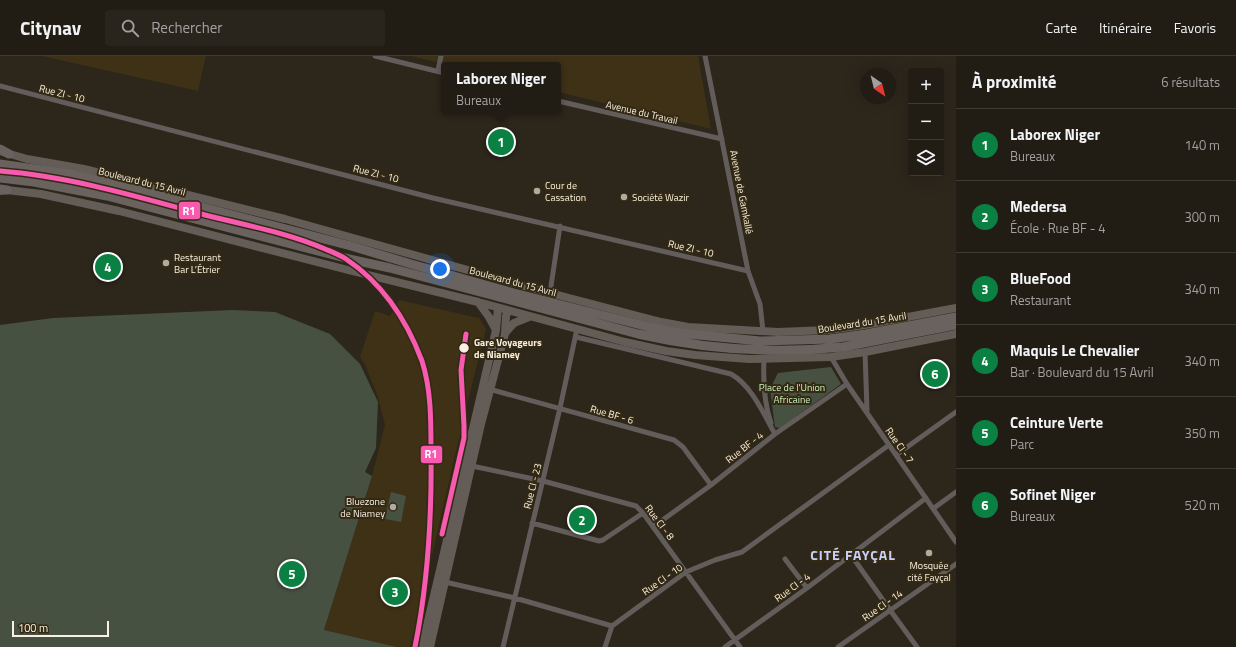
<!DOCTYPE html>
<html lang="fr">
<meta charset="utf-8">
<style>
:root{--surface:#211c14;--page:#29251d;--text:#f1f3f6;--muted:#a2a1a0;--line:#3e3a34;--accent:#0b8043}
body{margin:0;font-family:"Titillium Web",sans-serif;background:var(--page);color:var(--text)}
.controls{position:absolute;right:12px;top:12px;display:grid;overflow:hidden;border-radius:4px;box-shadow:0 4px 16px #0002}
.controls button{width:36px;height:36px;display:grid;place-items:center;padding:0;border:0;border-bottom:1px solid var(--line);background:var(--surface);color:var(--text);font:20px sans-serif}
.compass{position:absolute;left:860px;top:12px;width:36px;height:36px;border-radius:50%;background:var(--surface);box-shadow:0 4px 16px #0002;rotate:145deg}
.scale{position:absolute;left:12px;bottom:10px;width:97px;box-sizing:border-box;padding-left:4px;border:2px solid #f8f1e3;border-top:0;font-size:11px;line-height:14px;white-space:nowrap;color:#f8f1e3;-webkit-text-stroke:3px #342913;paint-order:stroke}
.you{position:absolute;left:440px;top:213px;width:14px;height:14px;margin:-10px;border:3px solid #fff;border-radius:50%;background:#1a73e8;box-shadow:0 0 0 6px #1a73e833}
.badge{display:grid;place-items:center;width:26px;height:26px;border-radius:50%;background:var(--accent);color:#fff;font-size:13px;font-weight:700}
.pin{position:absolute;translate:-50% -50%;border:2px solid #fff;box-shadow:0 1px 4px #0006}
.popup{position:absolute;left:441px;top:6px;width:120px;height:52px;box-sizing:border-box;display:grid;place-content:center;border-radius:4px;background:var(--surface);filter:drop-shadow(0 1px 3px #0005);font-size:13px;white-space:nowrap;color:var(--muted)}
.popup b{font-size:15px;color:var(--text)}
.popup::after{content:'';position:absolute;left:50%;top:100%;margin-left:-8px;border:8px solid transparent;border-top-color:var(--surface)}
.list{margin:0;padding:0;list-style:none}
h2{display:flex;justify-content:space-between;align-items:center;height:52px;margin:0;padding:0 16px;font-size:17px}
h2 small{font-size:13px;font-weight:400;color:var(--muted)}
.list li{display:grid;grid-template-columns:26px 1fr auto;gap:12px;align-items:center;box-sizing:border-box;height:72px;padding:0 16px;border-top:1px solid var(--line)}
.list b{display:block;font-size:15px;white-space:nowrap}
.list p{margin:0;font-size:13px;white-space:nowrap;color:var(--muted)}
.list em{font-size:13px;font-style:normal;color:var(--muted)}
.icon{flex:none;width:22px;height:22px;fill:none;stroke:currentColor;stroke-width:2;stroke-linecap:round;stroke-linejoin:round}
.map{position:relative;flex:none;width:956px;height:591px;overflow:hidden}
header{display:flex;align-items:center;gap:24px;box-sizing:border-box;height:56px;padding:0 20px;background:var(--surface);border-bottom:1px solid var(--line)}
header strong{font-size:19px}
nav{display:flex;gap:22px;margin-inline-start:auto;font-size:14px}
.search{width:280px;height:36px;background:var(--page);display:flex;align-items:center;gap:10px;box-sizing:border-box;padding:0 14px;border-radius:4px;color:var(--muted);font-size:15px}
main{display:flex}
aside{flex:1;background:var(--surface)}
.map>svg:first-child{display:block}
.built{fill:#3e3116}
.green{fill:#475142}
.lines{fill:none;stroke-linecap:round;stroke-linejoin:round}
.street{stroke:#625d5b;stroke-width:5}
.primary{stroke:#635c57;stroke-width:8}
.highway{stroke:#69625e;stroke-width:9}
.rail-1-casing{stroke:#342913;stroke-width:8}
.rail-1{stroke:#f75aaf;stroke-width:5}
.poi-dot{fill:#b1aa9d;stroke:#342913;stroke-width:1.5}
.stop-dot{fill:#f8f1e3;stroke:#342913;stroke-width:1.5}
.labels{text-anchor:middle;stroke-width:4;stroke-linejoin:round;paint-order:stroke}
.street-label{font-size:10px;fill:#f8f1e3;stroke:#342913}
.poi-label{font-size:10px;fill:#f8f1e3;stroke:#342913;text-anchor:start}
.stop-label{font-size:10px;font-weight:bold;fill:#f8f1e3;stroke:#342913;text-anchor:start}
.park-label{font-size:10px;fill:#c8f1bf;stroke:#342913}
.district-label{font-size:14px;font-weight:bold;letter-spacing:1px;fill:#c7d1fb;stroke:#342913}
.line-badge{stroke:#342913;stroke-width:1.5}
.badge-label{font-size:11px;text-anchor:middle;font-weight:bold;fill:#fff}
</style>
<header>
<strong>Citynav</strong>
<div class="search"><svg class="icon" aria-label="search" viewBox="0 0 24 24"><circle cx="10" cy="10" r="6"/><path d="M15 15l6 6"/></svg>Rechercher</div>
<nav><a>Carte</a><a>Itinéraire</a><a>Favoris</a></nav>
</header>
<main>
<div class="map">
<svg width="956" height="591" viewBox="0 0 956 591">
<rect width="100%" height="100%" fill="#2c261b"/>
<!-- built -->
<path class="built" d="M42,0H206L198,35Z
M411,0H698L711,73L558,36V9H449Z
M399,244L479,262L486,273L465,357L430,508L423,509L420,535L419,555L410,591H397L324,574L372,420L385,369L377,338L365,309L360,301L375,255L390,260Z"/>
<!-- green -->
<path class="green" d="M232,254L275,256L330,278L360,308L378,346L376,392L365,416L372,420L324,574L397,591H0V269L53,262Z
M831,311L841,328L780,372L775,371L770,333L778,317Z
M391,436L406,440L401,466L385,463Z"/>
<g class="lines">
<!-- street -->
<path class="street" d="M375,0L444,17
M705,0L748,215L760,248L763,275
M438,15L441,0
M0,30L433,142L748,215
M558,45L722,83
M550,237L560,170
M576,281L731,318C752,330 763,357 775,378
M865,296L867,355
M831,301L847,328L956,486
M764,303C763,325 764,347 771,367
M489,333L674,384L683,391L711,429
M896,399L956,356
M472,410L543,425L636,450L643,457L740,591
M934,452L956,436
M532,467L599,485L603,484L643,457
M653,471L711,429L775,378L847,328
M851,499L890,554L917,591
M785,503L807,532
M445,526L515,542L612,570L686,516L715,504L742,496L889,389
M503,591L560,352L577,273
M605,591L612,570
M725,591L807,532L926,442
M838,591L956,508"/>
<!-- primary -->
<path class="primary" d="M3,96L27,103L84,113L285,163L550,237L661,266L688,271L778,276L828,274L865,269L956,252
M1,135L7,134L41,138L119,155L348,214L478,246L625,286L666,295L695,299L749,303L831,301L865,296L956,278
M478,246L489,261L496,274
M505,277L514,267L529,261
M422,591L496,274L498,252
M430,591L481,368L505,278L506,260L508,255"/>
<!-- highway -->
<path class="highway" d="M0,93L9,98
M0,108L69,118L113,128L351,190L411,208L514,237L653,272L678,277L760,285L830,283L866,278L956,261
M0,122L34,126L107,140L345,202L390,212L638,278C704,293 776,298 843,291L956,269
M0,133L7,134"/>
<!-- rail-1 casing -->
<g class="rail-1-casing">
<path id="rail-1" d="M0,115C68,120 139,141 205,159C245,169 288,177 325,193C332,196 340,199 346,203C382,227 407,265 422,305C431,333 431,364 431,393C432,459 428,526 415,591
M442,478L464,382V370L461,314L466,278"/>
</g>
<!-- rail-1 -->
<use href="#rail-1" class="rail-1"/>
</g>
<!-- markers -->
<g class="poi-dot">
<circle cx="537" cy="135" r="4"/>
<circle cx="624" cy="141" r="4"/>
<circle cx="166" cy="207" r="4"/>
<circle cx="393" cy="451" r="4"/>
<circle cx="929" cy="497" r="4"/>
</g>
<circle class="stop-dot" cx="464" cy="292" r="5.5"/>
<g class="labels">
<!-- street labels -->
<g class="street-label">
<text transform="translate(62 37) rotate(14)" y="4">Rue ZI - 10</text>
<text transform="translate(642 56) rotate(13)" y="4">Avenue du Travail</text>
<text transform="translate(376 117) rotate(14)" y="4">Rue ZI - 10</text>
<text transform="translate(142 125) rotate(14)" y="4">Boulevard du 15 Avril</text>
<text transform="translate(742 136) rotate(79)" y="4">Avenue de Gamkallé</text>
<text transform="translate(691 192) rotate(13)" y="4">Rue ZI - 10</text>
<text transform="translate(513 225) rotate(15)" y="4">Boulevard du 15 Avril</text>
<text transform="translate(862 266) rotate(-9)" y="4">Boulevard du 15 Avril</text>
<text transform="translate(612 358) rotate(16)" y="4">Rue BF - 6</text>
<text transform="translate(900 389) rotate(55)" y="4">Rue CI - 7</text>
<text transform="translate(744 391) rotate(-38)" y="4">Rue BF - 4</text>
<text transform="translate(532 430) rotate(-76)" y="4">Rue CI - 23</text>
<text transform="translate(660 466) rotate(53)" y="4">Rue CI - 8</text>
<text transform="translate(662 523) rotate(-35)" y="4">Rue CI - 10</text>
<text transform="translate(792 531) rotate(-36)" y="4">Rue CI - 4</text>
<text transform="translate(882 549) rotate(-35)" y="4">Rue CI - 14</text>
</g>
<!-- poi labels -->
<g class="poi-label">
<text x="545" y="133">Cour de<tspan x="545" dy="12">Cassation</tspan></text>
<text x="632" y="145">Société Wazir</text>
<text x="174" y="205">Restaurant<tspan x="174" dy="12">Bar L’Étrier</tspan></text>
<text x="385" y="449" text-anchor="end">Bluezone<tspan x="385" dy="12">de Niamey</tspan></text>
<text x="929" y="513" text-anchor="middle">Mosquée<tspan x="929" dy="12">cité Fayçal</tspan></text>
</g>
<!-- stop labels -->
<g class="stop-label">
<text x="474" y="290">Gare Voyageurs<tspan x="474" dy="12">de Niamey</tspan></text>
</g>
<!-- park labels -->
<g class="park-label">
<text x="792" y="335">Place de l'Union<tspan x="792" dy="12">Africaine</tspan></text>
</g>
<!-- district labels -->
<g class="district-label">
<text x="853" y="504">CITÉ FAYÇAL</text>
</g>
</g>
<g class="line-badge">
<rect x="178" y="145" width="23" height="19" rx="4" fill="#f75aaf"/>
<rect x="420" y="389" width="23" height="19" rx="4" fill="#f75aaf"/>
</g>
<g class="badge-label">
<text x="189" y="159">R1</text>
<text x="431" y="402">R1</text>
</g>
</svg>
<div class="controls">
<button>+</button>
<button>−</button>
<button><svg class="icon" aria-label="layers" viewBox="0 0 24 24"><path d="M12 4l9 5-9 5-9-5zM3 14l9 5 9-5"/></svg></button>
</div>
<svg class="compass" viewBox="-18 -18 36 36"><path d="M0-13l5 13h-10z" fill="#e53935"/><path d="M0 13l5-13h-10z" fill="#a2a1a0"/></svg>
<div class="scale">100 m</div>
<div class="you"></div>
<div class="pin badge" style="left:501px;top:86px">1</div>
<div class="popup"><b>Laborex Niger</b>Bureaux</div>
<div class="pin badge" style="left:582px;top:464px">2</div>
<div class="pin badge" style="left:395px;top:536px">3</div>
<div class="pin badge" style="left:108px;top:211px">4</div>
<div class="pin badge" style="left:292px;top:518px">5</div>
<div class="pin badge" style="left:935px;top:318px">6</div>
</div>
<aside>
<h2>À proximité<small>6 résultats</small></h2>
<ul class="list">
<li><span class="badge">1</span><div><b>Laborex Niger</b><p>Bureaux</p></div><em>140 m</em></li>
<li><span class="badge">2</span><div><b>Medersa</b><p>École · Rue BF - 4</p></div><em>300 m</em></li>
<li><span class="badge">3</span><div><b>BlueFood</b><p>Restaurant</p></div><em>340 m</em></li>
<li><span class="badge">4</span><div><b>Maquis Le Chevalier</b><p>Bar · Boulevard du 15 Avril</p></div><em>340 m</em></li>
<li><span class="badge">5</span><div><b>Ceinture Verte</b><p>Parc</p></div><em>350 m</em></li>
<li><span class="badge">6</span><div><b>Sofinet Niger</b><p>Bureaux</p></div><em>520 m</em></li>
</ul>
</aside>
</main>
